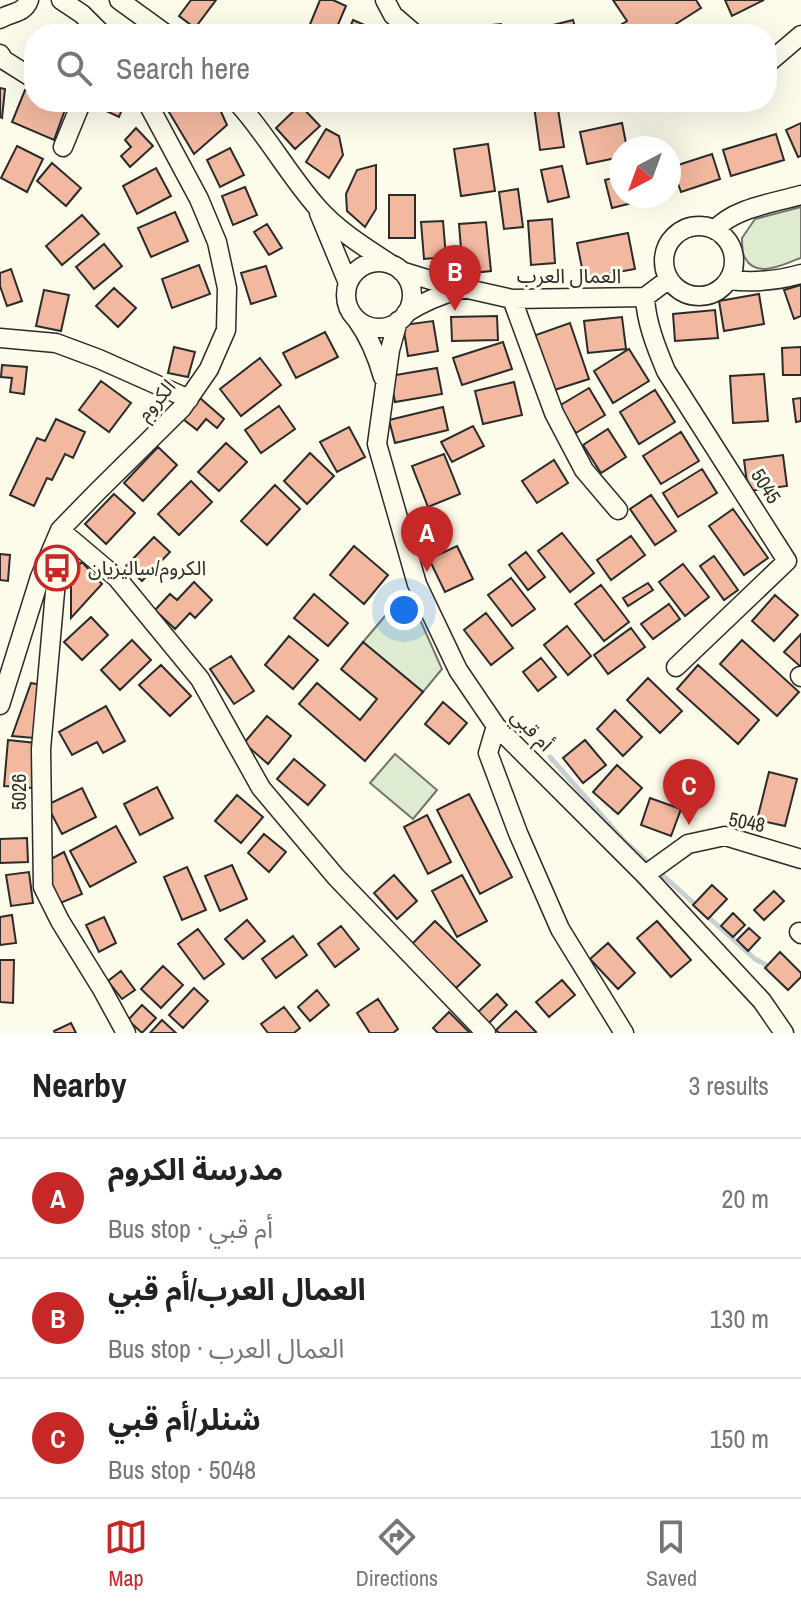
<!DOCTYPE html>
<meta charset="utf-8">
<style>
:root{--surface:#fff;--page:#f2f2f2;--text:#222;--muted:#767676;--line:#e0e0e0;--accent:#c62828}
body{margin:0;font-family:"Archivo Narrow","Noto Sans Arabic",sans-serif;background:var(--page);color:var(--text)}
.compass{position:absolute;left:609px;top:136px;width:72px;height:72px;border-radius:50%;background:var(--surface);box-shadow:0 8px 32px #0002;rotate:221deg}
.you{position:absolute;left:404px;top:610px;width:28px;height:28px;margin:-20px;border:6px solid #fff;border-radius:50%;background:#1a73e8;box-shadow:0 0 0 12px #1a73e833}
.badge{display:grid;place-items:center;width:52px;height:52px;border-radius:50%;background:var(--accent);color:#fff;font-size:26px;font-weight:700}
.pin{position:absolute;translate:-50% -66px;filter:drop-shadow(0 2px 4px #0008)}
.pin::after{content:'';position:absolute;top:42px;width:28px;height:24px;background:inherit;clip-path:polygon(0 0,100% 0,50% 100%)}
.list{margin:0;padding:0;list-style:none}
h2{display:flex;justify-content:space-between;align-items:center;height:104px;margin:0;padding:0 32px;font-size:34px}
h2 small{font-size:26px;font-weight:400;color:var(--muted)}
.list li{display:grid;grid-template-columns:52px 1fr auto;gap:24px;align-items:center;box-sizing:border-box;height:120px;padding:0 32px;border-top:2px solid var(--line)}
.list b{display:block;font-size:30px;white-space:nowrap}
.list p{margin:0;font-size:26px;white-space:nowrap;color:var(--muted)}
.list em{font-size:26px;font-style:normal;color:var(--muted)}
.icon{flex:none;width:44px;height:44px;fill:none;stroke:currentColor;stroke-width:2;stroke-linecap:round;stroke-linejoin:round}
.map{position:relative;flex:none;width:801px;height:1033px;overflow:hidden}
.search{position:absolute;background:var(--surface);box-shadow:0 8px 32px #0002;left:24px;right:24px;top:24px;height:88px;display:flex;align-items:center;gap:20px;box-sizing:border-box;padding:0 28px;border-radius:32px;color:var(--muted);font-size:30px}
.sheet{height:464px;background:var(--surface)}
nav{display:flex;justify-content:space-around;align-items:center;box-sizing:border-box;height:112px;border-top:2px solid var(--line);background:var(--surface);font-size:22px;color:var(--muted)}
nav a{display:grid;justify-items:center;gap:4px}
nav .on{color:var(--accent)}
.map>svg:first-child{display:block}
.green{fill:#deebd1;stroke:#74746e;stroke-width:2}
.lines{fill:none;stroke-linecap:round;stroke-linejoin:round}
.stream{stroke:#c7d0d0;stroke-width:5}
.building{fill:#f2b8a0;stroke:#2b2b2b;stroke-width:2}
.minor-casing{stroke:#2b2b2b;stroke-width:21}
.minor{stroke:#fdfbea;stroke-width:18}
.labels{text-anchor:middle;stroke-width:6;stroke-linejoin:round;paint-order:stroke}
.street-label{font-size:20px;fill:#2b2b2b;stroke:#fdfbea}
.poi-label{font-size:20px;fill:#2b2b2b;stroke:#fdfbea;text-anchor:start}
</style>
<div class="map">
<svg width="801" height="1033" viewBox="0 0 801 1033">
<rect width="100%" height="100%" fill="#fdfbea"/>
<!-- green -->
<path class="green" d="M801,207V258C785,263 757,280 745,258C742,254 742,244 742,238L755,219Z
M402,596L414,606L442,669L423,692L363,642Z
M395,754L437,790L413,819L370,783Z"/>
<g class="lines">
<!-- stream -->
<path class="stream" d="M550,757L625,842L650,864
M658,871L698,907
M705,914L755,959L772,968"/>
</g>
<!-- building -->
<path class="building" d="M191,0H216L195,28L179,16Z
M320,0H333L346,6L334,34H306Z
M613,0H696L701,8L660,34H622L617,27L627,21Z
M725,0H764L732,16Z
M353,20L374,29L372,34H347Z
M573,20L577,34H551L549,26Z
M501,24L502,34H483L482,26Z
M0,88L5,89L2,118L0,117Z
M25,90L34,93V102H54L66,107L54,140L12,122Z
M87,102H125L119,117Z
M163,102H214L218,105L227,125L194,154Z
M318,102H340L335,111Z
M557,103L564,147L540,150L534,106Z
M300,105L320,126L295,149L276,128Z
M622,123L627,148H621V157L587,164L580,132Z
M801,123V156L798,157L786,130Z
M136,128L153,146L130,167L121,156L131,147L125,140Z
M326,129L339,136L343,155L329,178L306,162Z
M776,134L784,160L731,176L723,150Z
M488,144L495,191L461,196L454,149Z
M17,146L43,159L27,192L1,178Z
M230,148L244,175L220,187L207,160Z
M712,154L720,179L681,192L672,167Z
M52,163L81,188L66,206L37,181Z
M376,165V209L365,227L347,211L346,194L357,170Z
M562,166L569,197L548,202L541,170Z
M156,168L171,196L137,214L123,186Z
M621,176V196H660L612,208L605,180Z
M245,187L257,215L233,225L222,196Z
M518,189L523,227L504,229L499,192Z
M389,195H415V238H389Z
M175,212L188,241L151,257L138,228Z
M82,215L99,234L62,265L46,246Z
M552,219L555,263L531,265L528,221Z
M443,221L446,257L424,259L421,222Z
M486,222L491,271L463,274L459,224Z
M267,224L282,248L269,255L254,232Z
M628,233L635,269L584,278L577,243Z
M104,244L122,266L94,289L76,267Z
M199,265L210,294L172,308L162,279Z
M266,266L276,296L251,304L241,273Z
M11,269L22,301L7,306L0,286V273Z
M801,285V316L794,319L784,290Z
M114,288L136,308L118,327L96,306Z
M44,290L69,295L61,331L36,326Z
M759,294L764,324L724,331L719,301Z
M715,310L718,338L675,341L673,314Z
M497,316L498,340L452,341L451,317Z
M622,317L626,349L588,353L584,321Z
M433,321L438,351L408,356L403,325Z
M570,323L589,379L548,392L530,337Z
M325,332L338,357L296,378L283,353Z
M503,342L512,369L462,385L453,358Z
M174,347L195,352L188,377L168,373Z
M801,347V375H783L782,348Z
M629,349L649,381L613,403L594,371Z
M260,358L281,385L241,416L220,389Z
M2,365L27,367L24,394L10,392L12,378L1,377Z
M437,368L442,394L395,402L390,376Z
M764,374L768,421L733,423L730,376Z
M101,381L131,403L109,432L79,410Z
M514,382L522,415L483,424L475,391Z
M589,388L605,415L576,433L559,406Z
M655,390L675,422L639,444L620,412Z
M200,398L224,419L217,428L206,419L197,430L183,419Z
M801,398V421L796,422L793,399Z
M279,406L295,429L261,453L245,430Z
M443,407L448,430L395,443L389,420Z
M56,419L85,432L73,458L65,454L52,480L47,478L34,506L10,495L37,438L45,441Z
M473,426L484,446L452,462L441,442Z
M349,427L365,457L337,472L320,442Z
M608,429L626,457L601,473L583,445Z
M681,432L699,461L661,484L643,456Z
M226,443L247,462L219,491L198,472Z
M158,447L177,465L143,501L124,483Z
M310,453L334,476L307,504L284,481Z
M444,454L460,494L428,507L412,466Z
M783,455L787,486L748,491L744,460Z
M554,460L568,483L537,503L522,481Z
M702,469L717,493L678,517L663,493Z
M191,481L212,502L179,535L158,514Z
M275,485L300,509L267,545L241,521Z
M114,494L135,513L106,544L85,524Z
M651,495L676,531L655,545L630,509Z
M733,509L768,558L744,575L709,526Z
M562,533L594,573L570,592L538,551Z
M631,536L645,555L611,580L597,560Z
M154,537L170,552L142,581L126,566Z
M354,546L388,575L364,604L330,575Z
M457,546L473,579L445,592L429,559Z
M526,552L545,577L528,590L509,565Z
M0,554L10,555L8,581L0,580Z
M714,556L738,590L724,600L700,566Z
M82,562L102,584L71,618V572Z
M683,564L709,597L685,616L659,582Z
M511,578L535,609L512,626L488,595Z
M194,582L212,600L195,618L190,613L175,629L155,610L170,594L177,600Z
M648,583L653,590L628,606L623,598Z
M601,585L629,622L604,641L575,604Z
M314,594L348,623L328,646L294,618Z
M775,595L798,615L774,641L752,621Z
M669,604L680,619L653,639L641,624Z
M486,613L513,648L491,665L464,630Z
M91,617L108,635L82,660L64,642Z
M567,626L591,656L568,675L544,645Z
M631,628L645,647L608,674L594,655Z
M801,634V667L784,652Z
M289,636L318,660L293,689L265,665Z
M132,640L151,660L120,690L101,670Z
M742,640L799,692L777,716L720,664Z
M363,642L423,692L365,761L299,704L317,683L360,720L377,699L341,669Z
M231,656L254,691L234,704L210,669Z
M541,658L556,677L538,691L523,672Z
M161,665L191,696L170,716L139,685Z
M698,665L759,720L738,744L677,689Z
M648,678L682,711L660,733L627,700Z
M31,683L41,685L34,738L12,736Z
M443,702L467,723L449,744L425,724Z
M106,706L125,741L103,753L97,742L72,755L59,732Z
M615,710L642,737L623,756L597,729Z
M267,716L291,736L268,764L244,743Z
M8,740L36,743L32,788L4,786Z
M585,740L606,765L583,783L563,758Z
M294,759L325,785L308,805L277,779Z
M617,765L642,788L618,814L593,792Z
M769,772L797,779L785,826L757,820Z
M157,787L173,818L140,835L124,804Z
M82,788L96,817L62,834L47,805Z
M469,794L512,877L480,894L437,810Z
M237,795L263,817L241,843L215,821Z
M650,798L681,809L671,836L641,825Z
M427,815L451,862L428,874L404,827Z
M116,826L136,862L90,887L70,851Z
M264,834L286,852L269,872L248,853Z
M27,838L28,862L0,863V839Z
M64,852L82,894L58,904L47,879L51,859Z
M232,865L247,899L220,911L205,876Z
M187,867L206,910L182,920L164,877Z
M29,872L33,903L11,906L6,875Z
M394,875L417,901L397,919L374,893Z
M462,875L487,921L457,937L432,891Z
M712,885L727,899L708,919L693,905Z
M774,891L784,901L764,920L754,910Z
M733,913L745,925L733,937L721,926Z
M12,915L16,943L0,945V917Z
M104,917L116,943L99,952L86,925Z
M247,920L265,941L243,959L225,939Z
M435,921L480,965L456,988L412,944Z
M657,921L691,960L671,977L637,938Z
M341,926L359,949L335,967L318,944Z
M749,928L760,938L748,951L737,940Z
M198,929L224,964L204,979L178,944Z
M293,936L307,955L276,978L262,959Z
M608,943L635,973L618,989L590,959Z
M780,952L801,973V977L788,990L765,968Z
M0,960H14L13,1003L0,1002Z
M163,966L183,985L161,1008L141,989Z
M121,971L135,990L122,999L108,981Z
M562,980L575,995L549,1017L536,1002Z
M194,988L208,1001L183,1028L169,1015Z
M317,990L329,1005L310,1021L298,1007Z
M497,994L507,1005L488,1024L477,1013Z
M378,999L398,1029L393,1033H370L357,1013Z
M142,1005L156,1018L142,1033L128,1020Z
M284,1007L300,1028L294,1033H268L261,1024Z
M516,1011L536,1032L534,1033H499L496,1030Z
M449,1012L470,1033H438L433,1028Z
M162,1020L176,1033H150Z
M71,1023L76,1033H55L54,1031Z"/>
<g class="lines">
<!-- minor casing -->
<g class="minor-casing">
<path id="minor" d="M61,0L82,14L102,34
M119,0L166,34
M385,0L393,15L415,34
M0,19C11,12 24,14 29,0
M0,54L4,60L34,79
M767,64L801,35
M237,102C267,135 288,174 317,207C338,231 366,248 392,265
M63,147L79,108L70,102
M319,213L348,283
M664 261a35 35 0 1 1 70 0a35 35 0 1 1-70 0Z
M715,230C733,208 774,203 801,195
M346 295a33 33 0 1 1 66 0a33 33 0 1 1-66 0Z
M401,271L437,282L512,299L645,297L669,279
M729,280C755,283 776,281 801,274
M645,297C646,322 656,347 666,371L787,561L676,667
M512,299L554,413L584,470L618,510
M406,313C423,302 439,295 459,290
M357,320C370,338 377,356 383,377
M398,321L390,350L377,444L417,584L458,670L496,726L645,875L762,1001L784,1033
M0,338L56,343L99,359L189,399
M60,530L117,578L200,679L261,788L336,877L486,1033
M59,547L41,749L43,887L60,921L102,989L126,1033
M800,676L801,677
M0,705L40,577L60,530L97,492L182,408L209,369L226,330L227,288L217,242L199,199L147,102
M496,726L488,753L518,833L560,929L624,1033
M645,875L688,844L725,836L801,859
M799,932L801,934"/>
</g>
<!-- minor -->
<use href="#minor" class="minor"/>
</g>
<!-- icons -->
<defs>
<g id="bus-ring" transform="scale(2.3)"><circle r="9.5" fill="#fdfbea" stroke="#c62828" stroke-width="1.5"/><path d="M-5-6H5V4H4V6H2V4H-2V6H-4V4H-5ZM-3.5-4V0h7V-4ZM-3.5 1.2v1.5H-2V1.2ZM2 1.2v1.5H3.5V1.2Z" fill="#c62828"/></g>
</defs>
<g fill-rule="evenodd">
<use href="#bus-ring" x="57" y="568"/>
</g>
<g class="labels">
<!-- street labels -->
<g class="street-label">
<text x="569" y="283">العمال العرب</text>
<text transform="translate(156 400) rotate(-49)" y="7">الكروم</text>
<text transform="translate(766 486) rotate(57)" y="7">5045</text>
<text transform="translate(532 730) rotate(46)" y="7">أم قبي</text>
<text transform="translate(19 792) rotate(-90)" y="7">5026</text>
<text transform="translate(747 822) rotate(11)" y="7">5048</text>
</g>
<!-- poi labels -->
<g class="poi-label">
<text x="88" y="575">الكروم/ساليزيان</text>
</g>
</g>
</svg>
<svg class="compass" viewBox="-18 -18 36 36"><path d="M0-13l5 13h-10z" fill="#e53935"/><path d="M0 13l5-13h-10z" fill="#767676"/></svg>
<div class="you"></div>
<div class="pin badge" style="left:427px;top:572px">A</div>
<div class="pin badge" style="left:455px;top:311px">B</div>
<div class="pin badge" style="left:689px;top:825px">C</div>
<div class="search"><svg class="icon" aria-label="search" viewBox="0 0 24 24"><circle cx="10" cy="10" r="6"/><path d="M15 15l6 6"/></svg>Search here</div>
</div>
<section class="sheet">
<h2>Nearby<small>3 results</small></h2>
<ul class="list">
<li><span class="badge">A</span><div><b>مدرسة الكروم</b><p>Bus stop · أم قبي</p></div><em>20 m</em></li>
<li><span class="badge">B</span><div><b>العمال العرب/أم قبي</b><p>Bus stop · العمال العرب</p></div><em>130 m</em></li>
<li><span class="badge">C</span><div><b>شنلر/أم قبي</b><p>Bus stop · 5048</p></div><em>150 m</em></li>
</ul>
</section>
<nav>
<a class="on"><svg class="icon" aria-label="map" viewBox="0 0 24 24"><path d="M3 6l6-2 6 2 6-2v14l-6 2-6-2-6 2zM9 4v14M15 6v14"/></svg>Map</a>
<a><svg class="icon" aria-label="directions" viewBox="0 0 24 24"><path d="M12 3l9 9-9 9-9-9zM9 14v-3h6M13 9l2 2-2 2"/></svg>Directions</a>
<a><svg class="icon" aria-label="saved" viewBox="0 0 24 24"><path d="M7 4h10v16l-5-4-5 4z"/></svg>Saved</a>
</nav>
